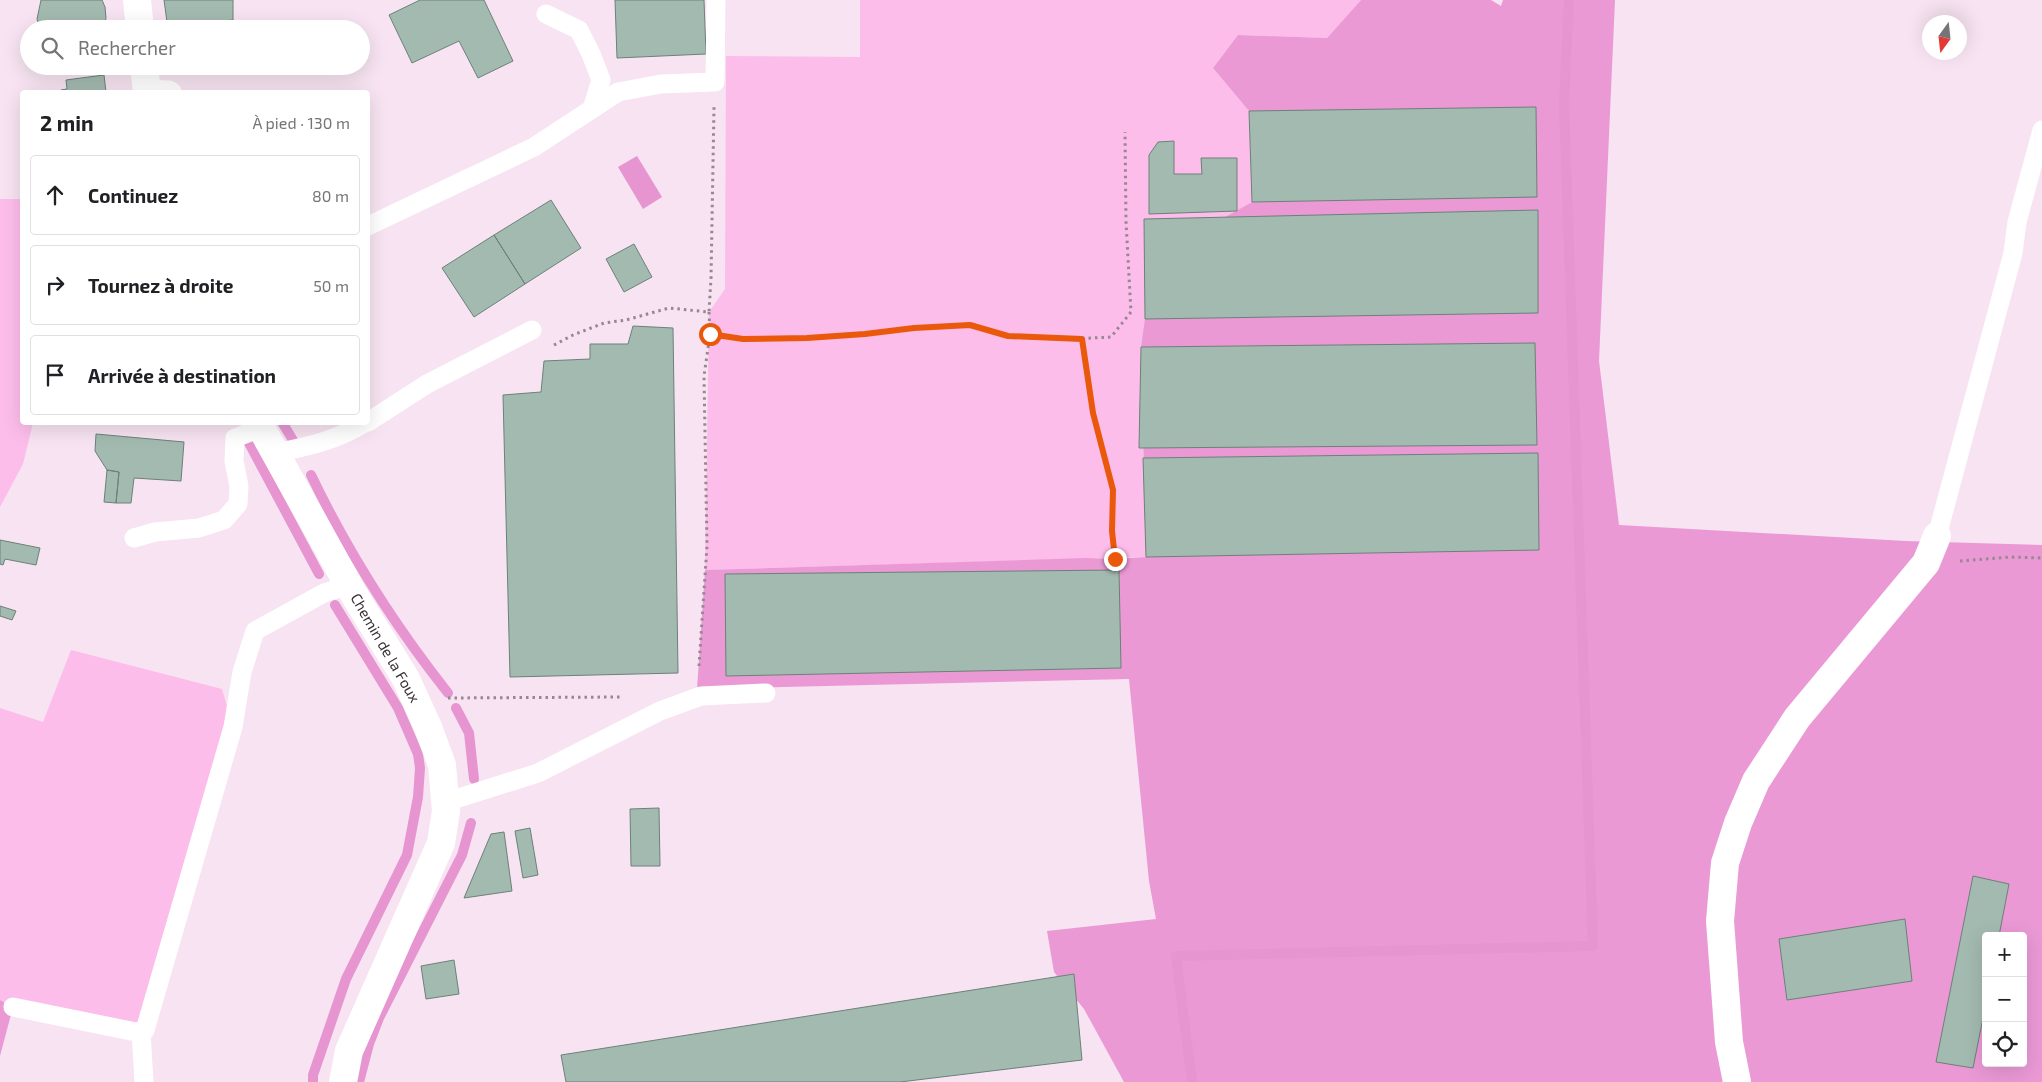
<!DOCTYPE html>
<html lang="fr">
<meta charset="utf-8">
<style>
:root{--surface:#fff;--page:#f6f6f6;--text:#202124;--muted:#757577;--line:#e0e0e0}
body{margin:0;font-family:"Exo 2",sans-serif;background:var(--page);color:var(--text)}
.controls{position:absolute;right:15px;bottom:15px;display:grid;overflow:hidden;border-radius:5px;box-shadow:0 5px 20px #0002}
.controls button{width:45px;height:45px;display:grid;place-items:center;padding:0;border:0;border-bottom:1px solid var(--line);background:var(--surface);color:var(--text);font:25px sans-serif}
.compass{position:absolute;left:1922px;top:15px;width:45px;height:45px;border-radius:50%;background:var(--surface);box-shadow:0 5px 20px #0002;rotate:195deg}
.stop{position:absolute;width:15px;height:15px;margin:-11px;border:4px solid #ea580c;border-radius:50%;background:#fff}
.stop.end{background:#ea580c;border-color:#fff;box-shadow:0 1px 5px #0008}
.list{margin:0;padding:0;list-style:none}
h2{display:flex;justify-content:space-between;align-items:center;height:65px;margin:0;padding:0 20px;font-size:21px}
h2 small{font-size:16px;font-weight:400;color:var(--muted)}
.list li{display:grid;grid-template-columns:32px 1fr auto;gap:15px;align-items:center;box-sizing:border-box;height:80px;margin:0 10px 10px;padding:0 10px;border:1px solid var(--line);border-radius:5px}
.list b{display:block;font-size:19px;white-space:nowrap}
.list em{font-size:16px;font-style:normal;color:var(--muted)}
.icon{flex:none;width:28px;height:28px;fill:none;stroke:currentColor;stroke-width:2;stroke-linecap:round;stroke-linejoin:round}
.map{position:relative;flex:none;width:2042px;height:1082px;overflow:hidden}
.search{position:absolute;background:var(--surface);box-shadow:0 5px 20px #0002;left:20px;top:20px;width:350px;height:55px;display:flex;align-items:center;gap:12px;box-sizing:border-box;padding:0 18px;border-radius:28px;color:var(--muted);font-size:19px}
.panel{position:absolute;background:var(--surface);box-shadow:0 5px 20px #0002;left:20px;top:90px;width:350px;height:335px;border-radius:5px}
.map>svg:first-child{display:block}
.green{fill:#fcbdea}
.forest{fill:#ea99d5;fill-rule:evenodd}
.water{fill:#e695d1}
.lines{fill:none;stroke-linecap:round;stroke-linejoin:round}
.stream{stroke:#e695d1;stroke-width:10}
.building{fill:#a3bab0;stroke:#6c8178}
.path{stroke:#968891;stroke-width:3;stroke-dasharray:2.5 4;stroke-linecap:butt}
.lane{stroke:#fff;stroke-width:19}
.street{stroke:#fff;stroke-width:28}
.route{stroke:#ea580c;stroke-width:6}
.labels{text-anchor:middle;stroke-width:5;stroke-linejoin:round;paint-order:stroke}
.street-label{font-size:15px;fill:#372f34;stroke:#fff}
</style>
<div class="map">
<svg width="2042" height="1082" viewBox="0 0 2042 1082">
<rect width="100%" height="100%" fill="#f7e3f1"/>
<!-- green -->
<path class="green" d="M860,0H1361L1327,38L1238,35L1213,68L1249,111L1252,202L1164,251L1141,347L1146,557L705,570L709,312L725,289L726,56L860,57Z
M0,199H22V422L33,423L23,464L0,507Z
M71,650L222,689L233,727L145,1030L13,1007L0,1000V708L43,722Z"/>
<!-- forest -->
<path class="forest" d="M1361,0H1491L1501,6L1503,0H1615L1599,361L1619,525L1906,541L2042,545V1082H1124L1084,1009L1054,972L1047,931L1156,919L1149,881L1129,679L697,689L705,570L1086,558L1115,559L1146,557L1141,347L1145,319L1164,251L1252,202L1258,111H1249L1213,68L1238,35L1327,38ZM1986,936H2023V1063H1986Z
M0,1000L13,1007L0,1056Z"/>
<!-- water -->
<path class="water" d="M637,156L662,197L643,209L618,167Z"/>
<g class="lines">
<!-- stream -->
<path class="stream" d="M282,422L294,442
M249,443L319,574
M311,475C348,552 395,626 448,693
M456,708L469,733L474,779
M313,1082V1075L346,979L407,855L418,797L420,768L418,754L398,708L335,605
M359,1082L369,1044L379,1018L462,855L471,823
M1192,1082L1176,956L1593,946L1564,104L1569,0"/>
</g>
<!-- building -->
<path class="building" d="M41,0H102L105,7L106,18L103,29H40L37,19Z
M164,0H233V20L212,22V29H168Z
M420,0H484L513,61L478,78L459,41L412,63L389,15Z
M615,0H704L706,54L617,58Z
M104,75L106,92H61V90L67,89L66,80Z
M1536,107L1537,197L1252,202L1249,111Z
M1174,141V174H1202L1201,158H1237V211L1149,214V155L1158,142Z
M551,200L581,248L525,284L494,235Z
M1538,210V313L1145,319L1144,219Z
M494,235L525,284L474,317L442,268Z
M634,244L652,277L624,292L606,259Z
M633,326L673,328L678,673L510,677L503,395L541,392L544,361L590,359V344H628Z
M1535,343L1537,445L1139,448L1141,347Z
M96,434L184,442L181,481L134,478L131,503H116L119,472L107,470L95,451Z
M1538,453L1539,550L1146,557L1143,458Z
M107,470L119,472L116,503L104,502Z
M0,540L40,548L36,565L5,559L3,565L0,564Z
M1119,570L1121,668L726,676L725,574Z
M0,606L16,611L12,620L0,616Z
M659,808L660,866H631L630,809Z
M530,828L538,875L523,878L515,831Z
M504,832L512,891L464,898L491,834Z
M1973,876L2009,884L1999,936H1986V1003L1973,1068L1936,1062Z
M1905,919L1912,981L1787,1000L1779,939Z
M454,960L459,994L426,999L421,966Z
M1074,974L1082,1060L900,1082H566L561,1055Z"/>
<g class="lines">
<!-- path -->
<path class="path" d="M709,312L710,334C761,342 815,339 866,334C900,331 934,324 968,325C982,326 995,334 1009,336C1042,340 1077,339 1111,337L1131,312L1126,222L1125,132
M1082,339L1093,413L1113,491L1112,531L1115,559
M554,345L573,335L604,323L626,320L669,308L709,312L711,278L714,107
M1960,561L2010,557L2042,558
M699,666L707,546L704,376L710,334
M448,698L621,697"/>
<!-- lane -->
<path class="lane" d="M146,89L169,90L172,92
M592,109L618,92L661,84L715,82L716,0
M368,226L534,147L592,109L601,80L591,54L579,30L546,14
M368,422L427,384L532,330
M274,453C307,447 338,440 366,422
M1937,536L2013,253L2017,222L2042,130
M134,538L155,532L199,528L224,520L238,504L239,486L234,461L235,438L261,428
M446,802L538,773L660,711L701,696L766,693
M13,1007L136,1032L145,1030L233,727L242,672L255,631L324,593L349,585
M141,1031L144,1082"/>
<!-- street -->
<path class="street" d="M137,0L140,29
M144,66L147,92
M258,422L353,593L406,679L428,727L442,765L446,811L441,843L349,1051L343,1082
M1737,1082L1729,1042L1720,921L1725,863L1738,823L1756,781L1797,718L1926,563L1937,536"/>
</g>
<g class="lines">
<!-- route -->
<path class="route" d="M710,334L743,339L807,338L865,334L914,328L970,325L1008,336L1082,339L1093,413L1113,490L1112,531L1115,559"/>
</g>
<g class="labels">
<!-- street labels -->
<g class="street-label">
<text transform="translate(385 648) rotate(60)" y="5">Chemin de la Foux</text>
</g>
</g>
</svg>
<div class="controls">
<button>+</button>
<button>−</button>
<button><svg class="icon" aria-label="locate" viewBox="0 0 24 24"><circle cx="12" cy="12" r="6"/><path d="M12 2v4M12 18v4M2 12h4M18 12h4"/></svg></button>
</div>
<svg class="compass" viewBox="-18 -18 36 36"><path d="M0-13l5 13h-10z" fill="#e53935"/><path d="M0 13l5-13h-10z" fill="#757577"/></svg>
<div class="stop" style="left:710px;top:334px"></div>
<div class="stop end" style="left:1115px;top:559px"></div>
<div class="search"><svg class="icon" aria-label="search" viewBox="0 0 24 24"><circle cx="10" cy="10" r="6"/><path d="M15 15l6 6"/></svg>Rechercher</div>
<section class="panel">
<h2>2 min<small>À pied · 130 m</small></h2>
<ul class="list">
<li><svg class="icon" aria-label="ahead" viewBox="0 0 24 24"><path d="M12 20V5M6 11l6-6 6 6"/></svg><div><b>Continuez</b></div><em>80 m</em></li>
<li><svg class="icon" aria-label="right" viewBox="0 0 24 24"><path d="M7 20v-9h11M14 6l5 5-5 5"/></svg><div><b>Tournez à droite</b></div><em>50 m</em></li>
<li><svg class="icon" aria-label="arrive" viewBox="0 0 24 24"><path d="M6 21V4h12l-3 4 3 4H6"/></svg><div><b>Arrivée à destination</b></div></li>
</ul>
</section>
</div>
